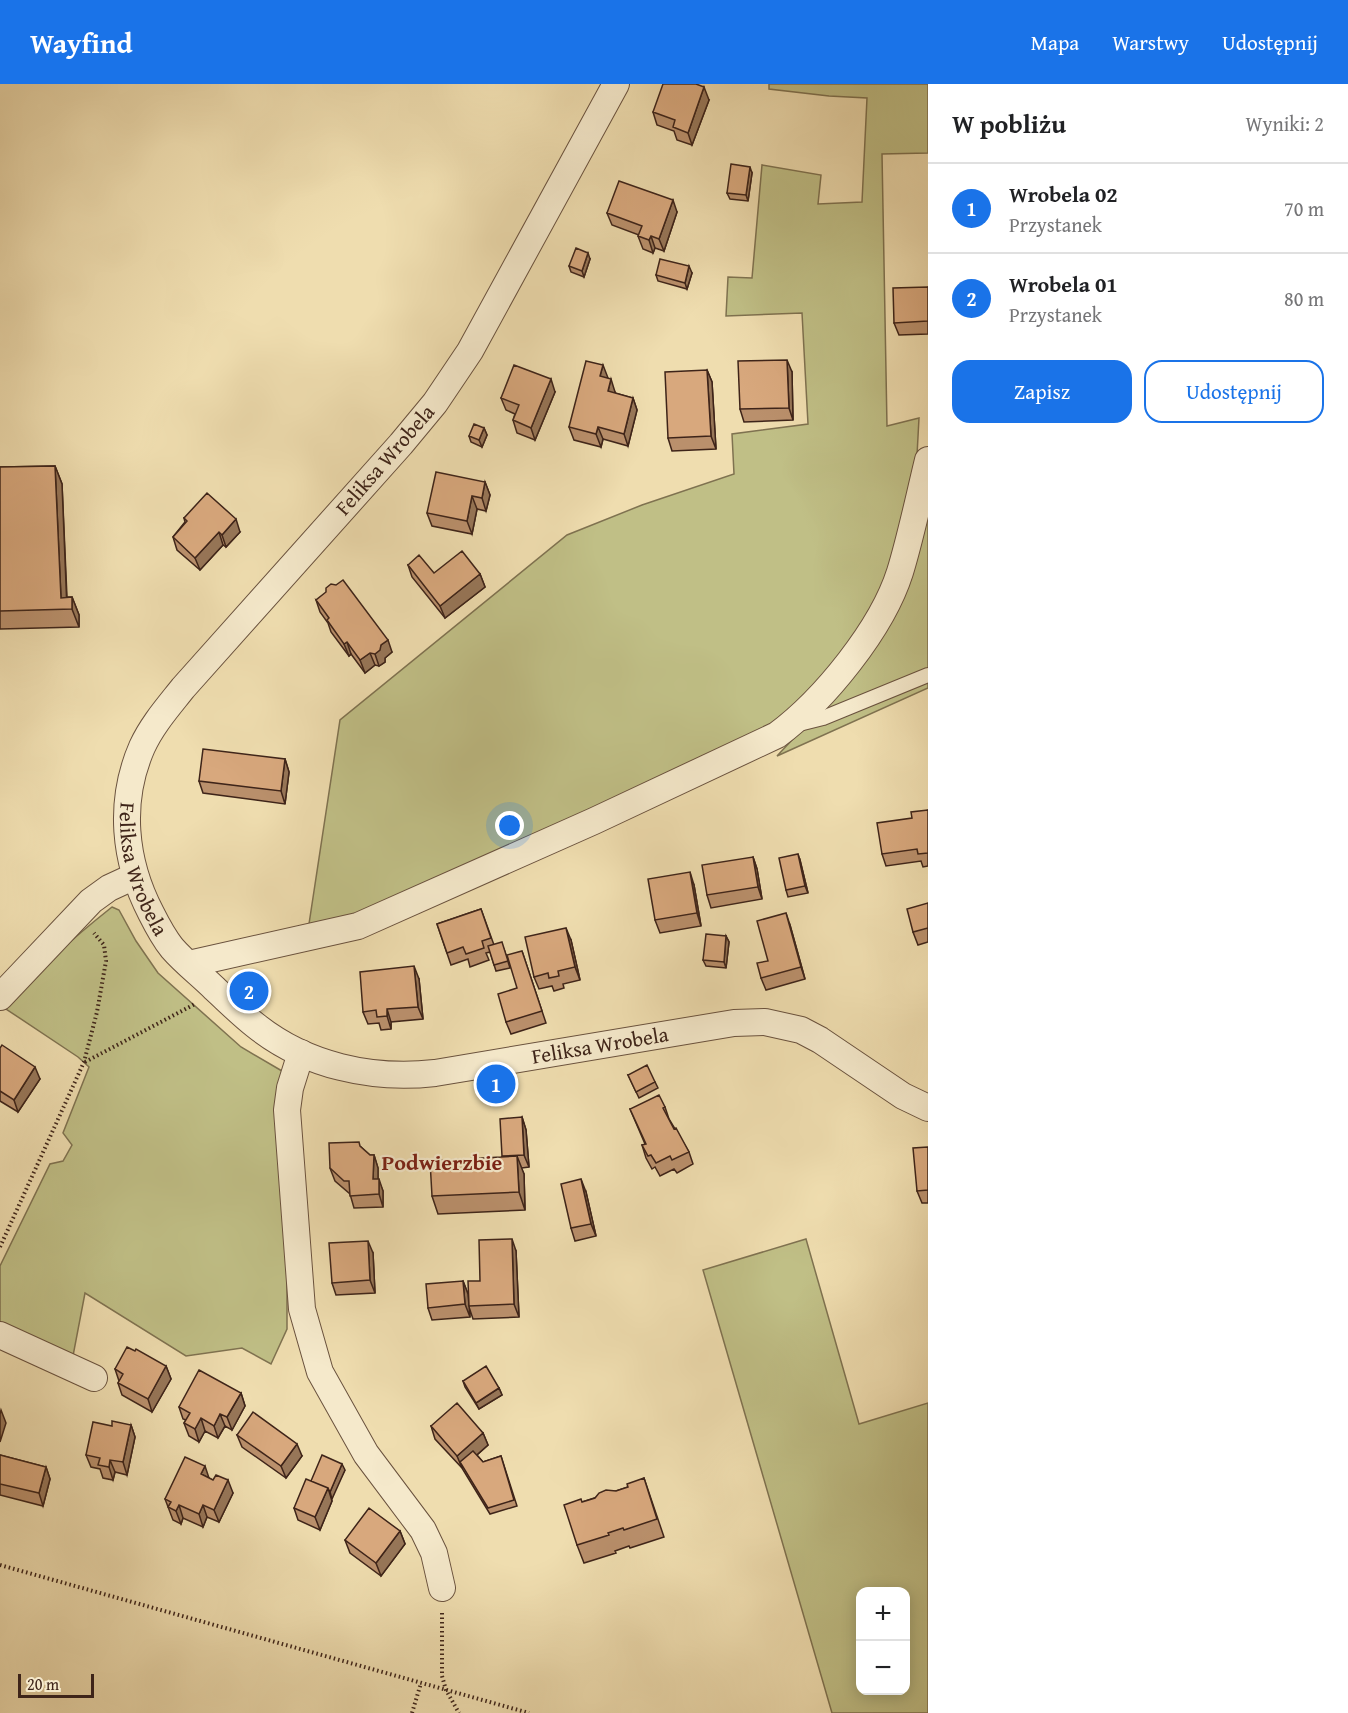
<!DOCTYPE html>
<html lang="pl">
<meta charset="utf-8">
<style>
:root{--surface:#fff;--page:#f2f2f2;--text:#202124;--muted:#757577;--line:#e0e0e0;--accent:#1a73e8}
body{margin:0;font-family:"Gentium Book Plus",serif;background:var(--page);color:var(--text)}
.controls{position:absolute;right:18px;bottom:18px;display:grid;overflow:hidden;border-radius:12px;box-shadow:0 3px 15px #0003}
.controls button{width:54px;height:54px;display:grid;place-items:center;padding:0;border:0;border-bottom:2px solid var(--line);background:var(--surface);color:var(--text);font:30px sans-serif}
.scale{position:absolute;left:18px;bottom:15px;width:76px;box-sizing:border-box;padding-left:6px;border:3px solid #3e2419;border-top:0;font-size:16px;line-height:21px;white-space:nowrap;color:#3e2419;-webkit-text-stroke:4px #f5e9cb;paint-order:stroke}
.you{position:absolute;left:510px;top:742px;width:21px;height:21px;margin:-15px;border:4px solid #fff;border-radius:50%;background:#1a73e8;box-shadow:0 0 0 9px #1a73e833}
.badge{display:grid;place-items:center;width:39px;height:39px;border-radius:50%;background:var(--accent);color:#fff;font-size:20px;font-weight:700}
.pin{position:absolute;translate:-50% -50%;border:3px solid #fff;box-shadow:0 2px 6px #0006}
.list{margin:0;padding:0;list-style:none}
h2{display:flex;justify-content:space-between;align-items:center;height:78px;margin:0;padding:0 24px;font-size:26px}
h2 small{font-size:20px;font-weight:400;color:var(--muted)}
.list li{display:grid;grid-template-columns:39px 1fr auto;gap:18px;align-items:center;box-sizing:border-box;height:90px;padding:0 24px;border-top:2px solid var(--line)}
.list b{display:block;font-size:22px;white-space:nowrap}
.list p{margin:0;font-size:20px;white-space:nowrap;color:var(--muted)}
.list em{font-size:20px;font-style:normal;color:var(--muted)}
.actions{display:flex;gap:12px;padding:18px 24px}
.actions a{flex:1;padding:14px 0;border:2px solid var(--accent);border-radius:18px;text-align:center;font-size:21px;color:var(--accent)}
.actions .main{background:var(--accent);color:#fff}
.map{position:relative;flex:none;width:928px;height:1629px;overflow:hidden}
header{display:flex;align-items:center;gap:36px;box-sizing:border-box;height:84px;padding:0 30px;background:var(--accent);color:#fff}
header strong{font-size:28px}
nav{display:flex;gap:33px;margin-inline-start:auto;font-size:21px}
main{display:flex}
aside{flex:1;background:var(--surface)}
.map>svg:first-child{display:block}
.green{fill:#c0bf86;stroke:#7f7250;stroke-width:1.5;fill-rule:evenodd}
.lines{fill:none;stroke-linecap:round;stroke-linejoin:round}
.lane-casing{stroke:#6a523e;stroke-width:16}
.street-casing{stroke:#6a523e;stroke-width:28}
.path{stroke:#3e2419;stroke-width:4;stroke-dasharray:1.5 3;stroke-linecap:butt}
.lane{stroke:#f5e9cb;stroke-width:14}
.street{stroke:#f5e9cb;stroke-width:26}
.wall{fill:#ba906c;stroke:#3e2419;stroke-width:1.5}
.shaded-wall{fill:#977658;stroke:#3e2419;stroke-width:1.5}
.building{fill:#d8a87d;stroke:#3e2419;stroke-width:1.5}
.labels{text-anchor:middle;stroke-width:4.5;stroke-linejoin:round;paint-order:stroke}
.street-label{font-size:21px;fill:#3e2419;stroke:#f5e9cb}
.neighbourhood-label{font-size:22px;font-weight:bold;fill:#7a1f14;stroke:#f5e9cb}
</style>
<header>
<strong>Wayfind</strong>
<nav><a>Mapa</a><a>Warstwy</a><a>Udostępnij</a></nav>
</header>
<main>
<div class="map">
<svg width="928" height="1629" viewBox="0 0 928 1629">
<rect width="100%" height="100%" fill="#efddaf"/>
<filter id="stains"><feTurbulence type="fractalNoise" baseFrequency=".00333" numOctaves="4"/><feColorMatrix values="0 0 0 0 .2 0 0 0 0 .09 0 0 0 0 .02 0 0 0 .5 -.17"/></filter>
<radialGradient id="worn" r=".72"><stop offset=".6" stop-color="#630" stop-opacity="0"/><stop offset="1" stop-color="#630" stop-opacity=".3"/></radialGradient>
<!-- green -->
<path class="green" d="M769,0H928V69L882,70L887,342L919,334L916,390L900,463L868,537L832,591L759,651L601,728L329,841L309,840L340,636L567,451L642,421L734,390L732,350L808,340L802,229L726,232L728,193L752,194L762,81L821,91L818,120L862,118L867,14L829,12L769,5Z
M928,413V604L777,672L847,597Z
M112,823L119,826L136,857L158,889L241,963L282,987L278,1009L287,1163V1245L271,1280L242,1264L186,1272L85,1209L73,1272L0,1238V1182L50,1080L63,1077L72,1061L63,1049L89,983L78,973L6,925C36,886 73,854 112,823Z
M806,1155L859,1340L928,1319V1629H832L703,1186ZM860,1508H906V1606H860Z"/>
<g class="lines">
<!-- lane casing -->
<g class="lane-casing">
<path id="lane" d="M798,636L803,639L823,634L928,591"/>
</g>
<!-- street casing -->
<g class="street-casing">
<g id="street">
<path id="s1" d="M616,0L470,267L435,319L401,360L183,604C168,623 152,641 142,663C118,718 124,777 151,829C157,841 164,854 172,864C185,879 201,891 215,905C228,917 241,930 255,941C306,982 372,996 435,989L734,939L765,938L801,946L820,956L903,1012L928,1024"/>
<path d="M189,880L358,842L594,737L777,651C824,616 882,545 900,488C911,452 919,413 928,376"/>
<path d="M0,913L91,817L109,804L135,792"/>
<path d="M301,969L290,1004L287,1026L302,1225L320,1288L366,1370L423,1446L434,1469L442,1504"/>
<path d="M0,1251L94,1294"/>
</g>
</g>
<!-- path -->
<path class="path" d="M85,978L195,920
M0,1163L84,978L97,928L106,877L104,861L94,849
M0,1481L529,1629
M442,1529V1592L446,1606L459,1629
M412,1629L421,1599"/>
<!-- lane -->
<use href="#lane" class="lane"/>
<!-- street -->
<use href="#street" class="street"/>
</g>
<!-- wall -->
<path class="wall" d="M709,16L692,61L677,56L674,47L657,41L653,28Z
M752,89L748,117L730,115L727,109Z
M677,128L664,167L655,164L653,169L643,165L638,152L639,151L612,141L607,129Z
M590,175L584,193L571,188L569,182Z
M692,189L687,205L658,197L656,191Z
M928,203V250L899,251L894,239Z
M707,286L712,298L716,365L672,367L668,354Z
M792,288L793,336L744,338L740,325Z
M607,294L615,308V309L633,314L637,326L628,362L603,355L601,363L574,356L569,343Z
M555,308L535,356L517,349L513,336L515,330L506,326L501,314Z
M484,344L487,351L482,363L471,358L469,352Z
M55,382L62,400L67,513H72L79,531V543L0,545V383Z
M485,398L490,411L486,427L477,425L472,450L432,442L427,429Z
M184,434L240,448L226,463L223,461L200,486L177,466L173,453L185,438Z
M408,481L434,489L480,490L485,503L445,534L412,493Z
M316,516L392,568L385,574V578L379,582L375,581L365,589L351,570L349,572L331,548L328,539L320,528Z
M285,675L289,688L285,720L203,709L199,697Z
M928,726V782L923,783L921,777L886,782L882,770L912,734Z
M753,773L757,785L762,815L711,824L707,811Z
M800,776L808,809L788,813L786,806Z
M694,801L701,842L660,849L655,836Z
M928,819V858L918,861L913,848Z
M481,825L494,861L504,865L510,884L496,887L490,868L486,869L489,876L470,883L468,875L451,881L437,840Z
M790,841L805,895L766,906L761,894L768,877Z
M726,852L729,858L726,884L706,882L703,876Z
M571,856L580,896L563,900L564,904L554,907L552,902L539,905L534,893Z
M522,867L546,939L511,950L506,938L517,904Z
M419,895L423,935L391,938V945L381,946L379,939L368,940L363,928Z
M0,964L40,995L18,1028L0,1017Z
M628,991L655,998L658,1004L639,1014Z
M665,1023L669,1035L689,1068L693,1080L677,1089L674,1085L660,1092L655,1083L652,1085L646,1074L642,1061L645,1060L630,1025Z
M522,1033L526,1046L529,1083L521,1084L524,1090L525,1126L438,1130L432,1112L502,1073Z
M361,1063L370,1071H374L378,1084V1095L383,1107V1123L354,1124L350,1110L335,1097L330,1084Z
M928,1063V1119H922L917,1107Z
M586,1108L596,1152L575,1157L571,1144Z
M516,1167L519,1233L473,1235L469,1223L470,1233L432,1236L428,1224L463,1197L468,1210L480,1197Z
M373,1169L375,1209L336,1211L332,1199Z
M166,1282L171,1295L152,1328L122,1311L118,1299L119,1297L115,1285Z
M463,1297L499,1304L502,1311L479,1325L465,1303Z
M241,1309L245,1322L232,1346L225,1342L218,1354L205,1347L199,1358L189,1352L184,1339L186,1336L183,1335L179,1323Z
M131,1341L135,1353L127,1391L115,1388L113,1396L103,1394L100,1385L91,1383L86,1371L112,1342Z
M431,1342L483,1349L488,1361L477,1371L483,1378L501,1372L517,1422L490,1430L462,1384L435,1355Z
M237,1351L302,1372L286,1394L242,1363Z
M0,1371L46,1383L50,1395L43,1422L0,1411Z
M345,1386L331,1414L332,1417L320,1446L298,1436L294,1424Z
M209,1394L233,1409L219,1438L207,1433L203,1443L183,1434L181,1440L173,1436L165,1415Z
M644,1394L664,1453L630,1464L629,1462L615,1467L616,1469L584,1479L577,1461L582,1418L628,1403Z
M400,1447L405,1460L381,1492L350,1469L345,1456Z"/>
<!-- shaded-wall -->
<path class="shaded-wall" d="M704,3L709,16L692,61L688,49Z
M750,83L752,89L748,117L746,111Z
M673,116L677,128L664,167L659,155Z
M651,152L655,164L653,169L649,156Z
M588,169L590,175L584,193L582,187Z
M689,182L692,189L687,205L685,199Z
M787,276L792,288L793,336L789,324Z
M603,281L608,294L605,305L600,292Z
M707,286L712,298L716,365L711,352Z
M551,295L555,308L535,356L531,344Z
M611,295L615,308L612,319L608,307Z
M633,314L637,326L628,362L624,350Z
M598,343L603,355L601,363L596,350Z
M484,344L487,351L482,363L479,356Z
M55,382L62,400L67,525L61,514Z
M485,398L490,411L486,427L482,414Z
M472,412L477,425L472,450L467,437Z
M236,435L240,448L226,463L222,451Z
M219,448L223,461L200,486L195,474Z
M480,490L485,503L445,534L440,522Z
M72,513L79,531V543L72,525Z
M388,556L392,568L385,574V578L379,582L375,570L381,561Z
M347,558L351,570L349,572L344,560Z
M370,569L375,581L365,589L360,576Z
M285,675L289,688L285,720L281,707Z
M798,770L800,776L808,809L805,802Z
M753,773L757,785L762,815L758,803Z
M690,788L694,801L701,842L697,829Z
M786,829L790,841L805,895L801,883Z
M566,844L571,856L580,896L575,883Z
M726,852L729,858L726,884L724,878Z
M414,882L419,895L423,935L418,923Z
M387,925L391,938V945L387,932Z
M35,983L40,995L18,1028L14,1016Z
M522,1033L526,1046L529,1083L524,1071Z
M374,1071L378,1084V1107L373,1095Z
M517,1072L524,1090L525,1126L519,1108Z
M379,1095L383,1107V1123L379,1110Z
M581,1095L586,1108L596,1152L591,1140Z
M512,1155L516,1167L519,1233L514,1220Z
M368,1157L373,1169L375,1209L370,1196Z
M463,1197L468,1210L470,1233L465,1220Z
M166,1282L171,1295L152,1328L148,1315Z
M499,1304L502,1311L479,1325L476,1319Z
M241,1309L245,1322L232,1346L227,1333Z
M1,1326L6,1339L0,1358V1330Z
M220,1330L225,1342L218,1354L214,1342Z
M201,1334L205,1347L199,1358L195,1345Z
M131,1341L135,1353L127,1391L123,1378Z
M483,1349L488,1361L463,1383L460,1378L462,1384L457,1372Z
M297,1360L302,1372L286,1394L281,1382Z
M110,1376L115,1388L113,1396L109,1383Z
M342,1380L345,1386L332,1415L330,1408Z
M205,1382L209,1394L201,1390Z
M46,1383L50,1395L43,1422L39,1409Z
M228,1396L233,1409L219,1438L214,1426Z
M328,1404L332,1417L320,1446L315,1433Z
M179,1421L183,1434L181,1440L176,1427Z
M203,1421L207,1433L203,1443L199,1430Z
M400,1447L405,1460L381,1492L376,1479Z"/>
<!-- building -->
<path class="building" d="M663,0H696L704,3L688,49L673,43L675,36L653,28Z
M731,80L750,83L746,111L727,109Z
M619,97L673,116L659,155L651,152L649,156L638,152L642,142L607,129Z
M576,164L588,169L582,187L569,182Z
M660,175L689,182L685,199L656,191Z
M928,203V237L894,239L893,204Z
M787,276L789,324L740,325L738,277Z
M586,277L603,281L600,292L611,295L608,307L633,314L624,350L598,343L596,350L569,343Z
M514,281L551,295L531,344L513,336L519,321L501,314Z
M707,286L711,352L668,354L665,288Z
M474,340L484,344L479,356L469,352Z
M55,382L61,514L72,513V525L0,527V383Z
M436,388L485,398L482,414L472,412L467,437L427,429Z
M207,409L236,435L222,451L219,448L195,474L173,453L187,437L184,434Z
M462,467L480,490L440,522L408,481L419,471L434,489Z
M343,496L388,556L381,561L380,566L375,570L370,569L360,576L347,558L344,560L327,536L329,534L316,516L326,508V504L331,500L336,501Z
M203,665L285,675L281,707L199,697Z
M928,726V769L918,770L917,765L882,770L877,739L912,734L911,728Z
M798,770L805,802L786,806L779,774Z
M753,773L758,803L707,811L702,781Z
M690,788L697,829L655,836L648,795Z
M928,819V844L913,848L907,825Z
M481,825L491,854L482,857L484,864L466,870L463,863L447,869L437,840Z
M786,829L801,883L761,894L757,879L768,877L757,837Z
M566,844L575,883L558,887L559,892L549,894L548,889L534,893L525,853Z
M706,850L726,852L724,878L703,876Z
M502,858L508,877L494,881L488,862Z
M522,867L542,927L506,938L498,910L517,904L507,871Z
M414,882L418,923L387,925V932L377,933L376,926L363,928L360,888Z
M2,961L35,983L14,1016L0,1007V964Z
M647,981L655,998L636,1008L628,991Z
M659,1011L665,1023L663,1024L674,1045L676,1044L689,1068L672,1076L670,1072L656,1079L651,1071L648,1072L642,1061L646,1060L630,1025Z
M522,1033L524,1071L502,1072L500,1035Z
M359,1058L360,1062L370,1071H374L373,1095H379V1110L350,1112L349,1097H344L330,1084L329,1059Z
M928,1063V1106L917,1107L913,1064Z
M517,1072L519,1108L432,1112L430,1077Z
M581,1095L591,1140L571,1144L561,1100Z
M512,1155L514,1220L469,1222L468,1197H480L479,1156Z
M368,1157L370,1196L332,1199L329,1159Z
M463,1197L465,1220L428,1224L426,1200Z
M127,1263L135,1267L136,1265L166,1282L148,1315L118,1299L123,1290L115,1285Z
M486,1282L499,1304L476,1319L463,1297Z
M199,1286L241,1309L227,1333L220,1330L214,1342L201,1334L195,1345L184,1339L190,1329L179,1323Z
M457,1319L483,1349L457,1372L431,1342Z
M253,1328L297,1360L281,1382L237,1351Z
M112,1337L131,1341L123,1378L110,1376L109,1383L98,1381L100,1374L86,1371L93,1338L112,1342Z
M473,1367L483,1378L501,1372L514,1416L488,1424L460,1378Z
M0,1371L46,1383L39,1409L0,1400Z
M322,1371L342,1380L330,1408L328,1404L311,1397Z
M185,1373L205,1382L201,1390L213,1396L216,1391L228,1396L214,1426L203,1421L199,1430L179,1421L176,1427L168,1423L171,1418L165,1415Z
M644,1394L657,1435L624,1446L623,1444L608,1449L609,1451L577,1461L564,1421L581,1415L582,1418L595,1414L599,1409L606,1406L616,1407L628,1403L627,1400Z
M306,1395L328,1404L315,1433L294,1424Z
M369,1424L400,1447L376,1479L345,1456Z"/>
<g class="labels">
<!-- street labels -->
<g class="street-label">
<text transform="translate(385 376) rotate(-49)" y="7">Feliksa Wrobela</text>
<text dy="7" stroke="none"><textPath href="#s1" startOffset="946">Feliksa Wrobela</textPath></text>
<text dy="7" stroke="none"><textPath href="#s1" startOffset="1504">Feliksa Wrobela</textPath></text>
</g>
<!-- neighbourhood labels -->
<g class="neighbourhood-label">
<text x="442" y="1086">Podwierzbie</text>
</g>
</g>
<rect width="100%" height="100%" filter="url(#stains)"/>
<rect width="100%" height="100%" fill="url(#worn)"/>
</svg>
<div class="controls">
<button>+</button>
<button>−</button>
</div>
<div class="scale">20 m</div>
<div class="you"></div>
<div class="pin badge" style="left:496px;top:1000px">1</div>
<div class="pin badge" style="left:249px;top:907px">2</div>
</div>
<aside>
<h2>W pobliżu<small>Wyniki: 2</small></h2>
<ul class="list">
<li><span class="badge">1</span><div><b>Wrobela 02</b><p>Przystanek</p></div><em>70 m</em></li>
<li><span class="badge">2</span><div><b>Wrobela 01</b><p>Przystanek</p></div><em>80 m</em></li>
</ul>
<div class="actions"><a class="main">Zapisz</a><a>Udostępnij</a></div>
</aside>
</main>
